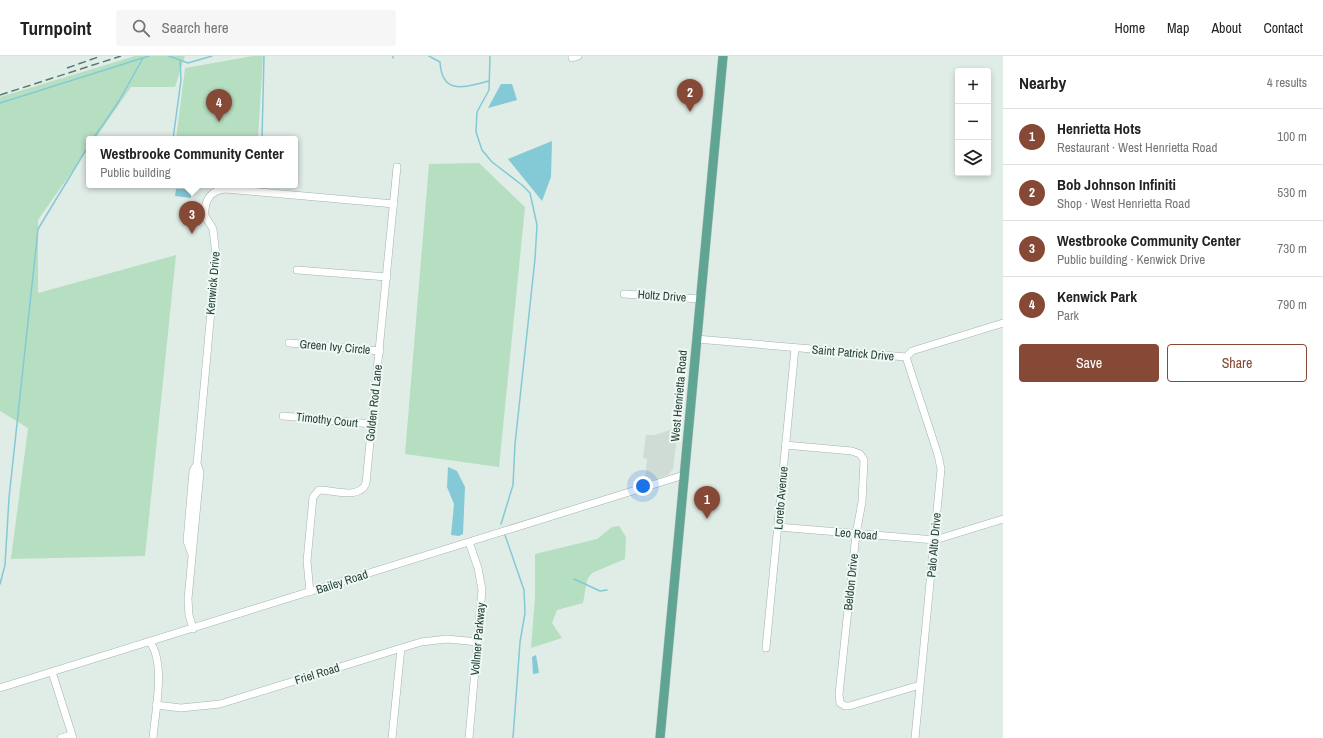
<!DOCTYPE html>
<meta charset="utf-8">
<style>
:root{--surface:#fff;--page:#f6f6f6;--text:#222;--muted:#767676;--line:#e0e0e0;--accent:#854935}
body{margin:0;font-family:"Archivo Narrow",sans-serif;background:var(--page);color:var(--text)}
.controls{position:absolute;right:12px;top:12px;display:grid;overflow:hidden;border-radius:4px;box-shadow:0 2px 6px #0003}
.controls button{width:36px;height:36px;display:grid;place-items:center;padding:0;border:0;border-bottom:1px solid var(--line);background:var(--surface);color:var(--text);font:20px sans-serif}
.you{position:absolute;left:643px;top:430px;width:14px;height:14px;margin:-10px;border:3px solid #fff;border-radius:50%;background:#1a73e8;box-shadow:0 0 0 6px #1a73e833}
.badge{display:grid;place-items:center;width:26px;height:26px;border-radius:50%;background:var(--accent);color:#fff;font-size:13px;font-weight:700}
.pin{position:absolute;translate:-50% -33px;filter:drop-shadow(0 1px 2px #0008)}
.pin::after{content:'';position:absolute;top:21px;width:14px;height:12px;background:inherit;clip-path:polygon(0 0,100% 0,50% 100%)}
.popup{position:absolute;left:86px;top:80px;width:212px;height:52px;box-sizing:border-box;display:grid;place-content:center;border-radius:4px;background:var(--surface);filter:drop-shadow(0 1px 3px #0005);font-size:13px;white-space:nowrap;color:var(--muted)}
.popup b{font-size:15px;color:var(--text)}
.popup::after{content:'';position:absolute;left:50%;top:100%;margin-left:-8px;border:8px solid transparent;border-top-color:var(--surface)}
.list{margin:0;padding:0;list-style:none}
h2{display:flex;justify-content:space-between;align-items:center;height:52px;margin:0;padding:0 16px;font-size:17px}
h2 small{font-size:13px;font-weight:400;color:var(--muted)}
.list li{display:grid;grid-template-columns:26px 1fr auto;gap:12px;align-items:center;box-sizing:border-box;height:56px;padding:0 16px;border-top:1px solid var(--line)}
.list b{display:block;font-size:15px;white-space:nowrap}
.list p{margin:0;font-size:13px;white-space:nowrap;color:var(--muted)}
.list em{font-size:13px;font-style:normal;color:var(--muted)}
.actions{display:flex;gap:8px;padding:12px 16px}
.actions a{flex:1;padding:9px 0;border:1px solid var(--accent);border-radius:4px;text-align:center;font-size:14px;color:var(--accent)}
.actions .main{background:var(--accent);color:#fff}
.icon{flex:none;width:22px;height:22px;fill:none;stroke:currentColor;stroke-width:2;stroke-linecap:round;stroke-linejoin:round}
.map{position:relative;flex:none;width:1003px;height:682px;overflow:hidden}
header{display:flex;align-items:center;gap:24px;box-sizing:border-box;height:56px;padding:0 20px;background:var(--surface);border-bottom:1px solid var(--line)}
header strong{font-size:19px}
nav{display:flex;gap:22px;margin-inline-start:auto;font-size:14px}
.search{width:280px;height:36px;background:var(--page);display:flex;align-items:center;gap:10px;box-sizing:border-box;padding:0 14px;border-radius:4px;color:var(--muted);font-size:15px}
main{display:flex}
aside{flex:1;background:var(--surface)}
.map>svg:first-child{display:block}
.built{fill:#cedcd5}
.green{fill:#b6dfc2}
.water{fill:#83c9d6}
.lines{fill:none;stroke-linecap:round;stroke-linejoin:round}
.stream{stroke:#83c9d6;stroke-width:1.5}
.minor-casing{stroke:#a2b4ad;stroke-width:8}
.major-casing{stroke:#c0c9c6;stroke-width:10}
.minor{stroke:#fff;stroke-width:7}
.major{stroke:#60a594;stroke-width:9}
.rail{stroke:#597971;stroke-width:1.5;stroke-dasharray:8 4;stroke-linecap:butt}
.labels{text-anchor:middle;stroke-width:4;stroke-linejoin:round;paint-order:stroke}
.street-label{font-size:12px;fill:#1f3e35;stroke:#f0f8f4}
</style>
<header>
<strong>Turnpoint</strong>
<div class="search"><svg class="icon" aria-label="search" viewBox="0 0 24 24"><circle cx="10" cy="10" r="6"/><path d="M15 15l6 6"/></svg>Search here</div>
<nav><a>Home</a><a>Map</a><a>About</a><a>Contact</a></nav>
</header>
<main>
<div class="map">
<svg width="1003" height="682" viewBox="0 0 1003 682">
<rect width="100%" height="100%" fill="#e0ece6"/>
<!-- built -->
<path class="built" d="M678,371L673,413L668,419L645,427L647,403L643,402L646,379H655Z"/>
<!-- green -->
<path class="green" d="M135,0H185L175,31H131L95,83H89V91L38,164V237L176,199L145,500L11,503L28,372L0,355V41Z
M253,0H263L258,83H176L185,12Z
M479,107L525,151L499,411L405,398L429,108Z
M619,470L626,481L625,503L592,517L587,524L583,547L557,554L552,567L562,582L531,592L535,541V498L597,483L612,471Z"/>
<!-- water -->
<path class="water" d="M501,28H512L517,44L488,52Z
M552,85L551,121L542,145L508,103Z
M176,133H191V142L175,140Z
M448,411L457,415L465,431L463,478L459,480L451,479L454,448L447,431Z
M536,599L539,617L533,618L532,601Z"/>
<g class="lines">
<!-- stream -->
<path class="stream" d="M169,0L188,7L212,0
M429,0L440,6C442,40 465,31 489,25
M490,0L489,34L477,56L476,76L482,94L492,106L522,129L530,137L537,169L535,203L515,388L513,429L501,468
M393,2V0
M0,47L149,0
M93,83L119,45L143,2
M173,83L181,24L180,4
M262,83L264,0
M260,131V129
M505,479L524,534L525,557L520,586L513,682
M574,523L600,535L607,534
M0,528L5,509L9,442L38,173L89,89"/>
<!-- minor casing -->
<g class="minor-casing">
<path id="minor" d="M572,2L578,0
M297,214L387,221
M624,238L700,243
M696,283L906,301L912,295L1003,267
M289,287L380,295
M906,301L938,399L941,413L915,682
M283,360L372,368
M785,389L852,395L860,398L864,404L862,446L856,478L839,638L840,647L845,650H849L920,629
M778,471L935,484L1003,463
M469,486L478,512L482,534L469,682
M192,499L187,485L193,415L197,408L216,200L213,173L205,160C204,145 210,134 226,133L394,148
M310,536L307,505L313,441L319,434C333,434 360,444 366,427L397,111
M193,573L189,559L188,543L200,416L197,408
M150,586C166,608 155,656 153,682
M766,592L795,292
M52,616L73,682
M0,632L684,419
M156,649L181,652L220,648L421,586L447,583L478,586
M61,682L72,679
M392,682L401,592"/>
</g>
<!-- major casing -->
<g class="major-casing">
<path id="major" d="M660,682L723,0"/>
</g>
<!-- minor -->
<use href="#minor" class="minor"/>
<!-- major -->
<use href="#major" class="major"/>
<!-- rail -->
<path class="rail" d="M67,12L101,0
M0,39L121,0"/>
</g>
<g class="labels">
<!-- street labels -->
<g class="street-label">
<text transform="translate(213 227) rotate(-85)" y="4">Kenwick Drive</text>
<text transform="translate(662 240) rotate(4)" y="4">Holtz Drive</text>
<text transform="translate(335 291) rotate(5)" y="4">Green Ivy Circle</text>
<text transform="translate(853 297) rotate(5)" y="4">Saint Patrick Drive</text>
<text transform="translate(679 340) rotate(-85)" y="4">West Henrietta Road</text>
<text transform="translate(374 347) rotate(-84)" y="4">Golden Rod Lane</text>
<text transform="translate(327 364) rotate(6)" y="4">Timothy Court</text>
<text transform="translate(781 442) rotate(-85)" y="4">Loreto Avenue</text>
<text transform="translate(856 478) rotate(5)" y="4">Leo Road</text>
<text transform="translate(934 489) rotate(-85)" y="4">Palo Alto Drive</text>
<text transform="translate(342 526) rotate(-18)" y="4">Bailey Road</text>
<text transform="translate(851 526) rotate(-84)" y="4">Beldon Drive</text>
<text transform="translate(478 583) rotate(-85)" y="4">Vollmer Parkway</text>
<text transform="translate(317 618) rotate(-17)" y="4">Friel Road</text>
</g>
</g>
</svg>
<div class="controls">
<button>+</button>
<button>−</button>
<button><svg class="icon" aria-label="layers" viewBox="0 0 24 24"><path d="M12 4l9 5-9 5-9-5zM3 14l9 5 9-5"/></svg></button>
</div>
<div class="you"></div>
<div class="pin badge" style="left:707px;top:463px">1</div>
<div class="pin badge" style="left:690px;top:56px">2</div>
<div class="pin badge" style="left:192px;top:178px">3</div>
<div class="popup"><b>Westbrooke Community Center</b>Public building</div>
<div class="pin badge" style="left:219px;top:66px">4</div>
</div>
<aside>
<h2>Nearby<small>4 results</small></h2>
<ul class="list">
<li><span class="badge">1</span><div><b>Henrietta Hots</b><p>Restaurant · West Henrietta Road</p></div><em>100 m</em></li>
<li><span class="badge">2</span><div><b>Bob Johnson Infiniti</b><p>Shop · West Henrietta Road</p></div><em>530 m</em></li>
<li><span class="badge">3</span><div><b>Westbrooke Community Center</b><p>Public building · Kenwick Drive</p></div><em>730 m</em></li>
<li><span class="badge">4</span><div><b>Kenwick Park</b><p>Park</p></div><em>790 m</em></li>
</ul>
<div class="actions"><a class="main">Save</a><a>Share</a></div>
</aside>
</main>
